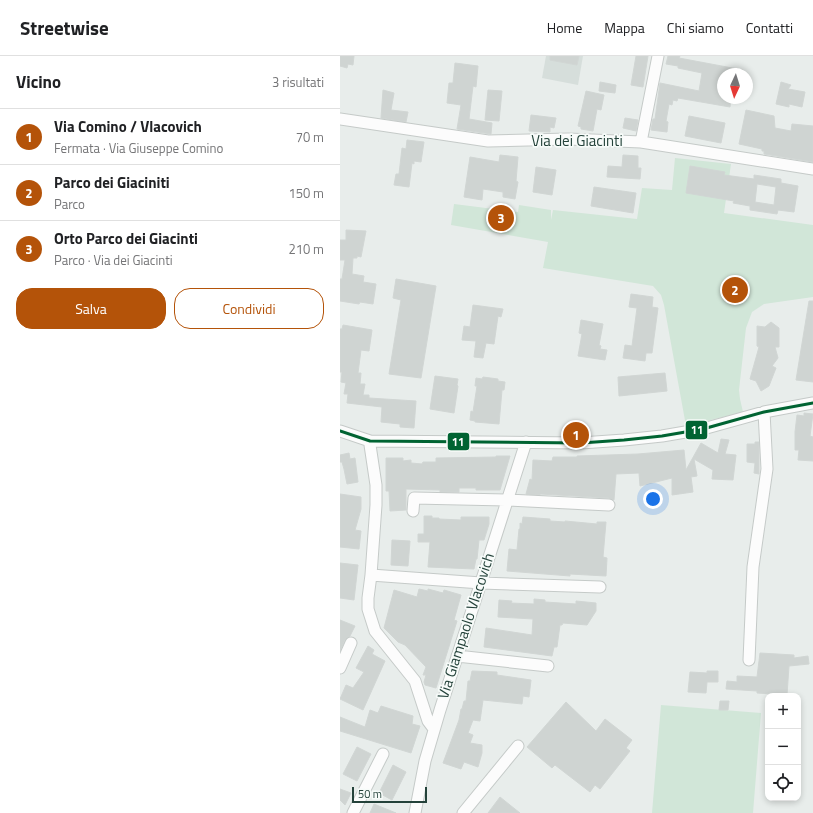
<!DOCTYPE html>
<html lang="it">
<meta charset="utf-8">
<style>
:root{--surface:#fff;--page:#f6f6f6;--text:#202124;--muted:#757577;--line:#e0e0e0;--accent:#b45309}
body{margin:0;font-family:"Titillium Web",sans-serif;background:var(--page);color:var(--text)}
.controls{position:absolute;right:12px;bottom:12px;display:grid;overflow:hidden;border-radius:8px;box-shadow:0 2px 6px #0003}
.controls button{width:36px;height:36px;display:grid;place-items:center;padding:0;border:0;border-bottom:1px solid var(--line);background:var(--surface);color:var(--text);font:20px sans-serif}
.compass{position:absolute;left:377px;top:12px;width:36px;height:36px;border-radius:50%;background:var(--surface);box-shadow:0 2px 6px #0003;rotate:184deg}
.scale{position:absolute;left:12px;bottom:10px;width:75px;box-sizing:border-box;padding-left:4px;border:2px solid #24423a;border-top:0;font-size:11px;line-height:14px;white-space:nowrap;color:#24423a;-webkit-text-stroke:3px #f7fbf9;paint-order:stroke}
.you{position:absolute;left:313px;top:443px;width:14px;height:14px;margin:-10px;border:3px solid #fff;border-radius:50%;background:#1a73e8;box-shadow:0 0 0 6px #1a73e833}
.badge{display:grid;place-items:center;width:26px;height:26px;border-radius:50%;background:var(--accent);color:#fff;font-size:13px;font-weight:700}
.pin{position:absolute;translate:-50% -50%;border:2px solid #fff;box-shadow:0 1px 4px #0006}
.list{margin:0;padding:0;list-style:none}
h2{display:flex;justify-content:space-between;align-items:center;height:52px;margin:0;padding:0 16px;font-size:17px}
h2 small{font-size:13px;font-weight:400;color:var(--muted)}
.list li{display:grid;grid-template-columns:26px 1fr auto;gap:12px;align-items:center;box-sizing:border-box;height:56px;padding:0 16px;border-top:1px solid var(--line)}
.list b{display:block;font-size:15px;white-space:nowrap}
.list p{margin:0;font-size:13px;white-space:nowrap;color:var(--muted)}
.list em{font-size:13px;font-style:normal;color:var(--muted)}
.actions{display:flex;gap:8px;padding:12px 16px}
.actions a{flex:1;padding:9px 0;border:1px solid var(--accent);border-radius:16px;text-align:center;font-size:14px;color:var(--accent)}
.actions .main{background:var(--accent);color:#fff}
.icon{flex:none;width:22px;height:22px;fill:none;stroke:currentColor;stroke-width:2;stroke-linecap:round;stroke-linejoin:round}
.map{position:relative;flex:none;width:473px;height:757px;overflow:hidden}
header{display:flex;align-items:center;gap:24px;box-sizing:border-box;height:56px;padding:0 20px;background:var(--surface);border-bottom:1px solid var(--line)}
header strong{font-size:19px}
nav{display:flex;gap:22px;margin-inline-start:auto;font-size:14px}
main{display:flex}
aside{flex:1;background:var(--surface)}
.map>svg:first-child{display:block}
.built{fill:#d6dedb}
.green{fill:#d1e6d8}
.building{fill:#cfd4d2;stroke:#d1d6d4;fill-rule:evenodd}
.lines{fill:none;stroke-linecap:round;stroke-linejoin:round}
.minor-casing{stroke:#c5cac8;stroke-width:13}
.minor{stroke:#fcfcfc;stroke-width:11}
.bus-1-casing{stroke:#f7fbf9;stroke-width:6}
.bus-1{stroke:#006332;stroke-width:3}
.labels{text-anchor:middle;stroke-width:3.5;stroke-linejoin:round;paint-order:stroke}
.street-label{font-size:15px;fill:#24423a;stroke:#f7fbf9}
.line-badge{stroke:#f7fbf9;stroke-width:1.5}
.badge-label{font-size:11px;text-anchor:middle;font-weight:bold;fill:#fff}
</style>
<header>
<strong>Streetwise</strong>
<nav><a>Home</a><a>Mappa</a><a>Chi siamo</a><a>Contatti</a></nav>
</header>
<main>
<aside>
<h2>Vicino<small>3 risultati</small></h2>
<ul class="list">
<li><span class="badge">1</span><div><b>Via Comino / Vlacovich</b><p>Fermata · Via Giuseppe Comino</p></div><em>70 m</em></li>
<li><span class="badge">2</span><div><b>Parco dei Giaciniti</b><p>Parco</p></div><em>150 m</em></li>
<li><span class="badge">3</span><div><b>Orto Parco dei Giacinti</b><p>Parco · Via dei Giacinti</p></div><em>210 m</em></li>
</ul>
<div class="actions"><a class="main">Salva</a><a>Condividi</a></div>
</aside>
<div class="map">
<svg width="473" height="757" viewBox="0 0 473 757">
<rect width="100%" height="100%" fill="#e8edeb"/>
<!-- built -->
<path class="built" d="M206,0H243L238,29L202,22Z"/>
<!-- green -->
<path class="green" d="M335,102L391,108L384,157L473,169V241L424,248L412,256L406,272L399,334L400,343L403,356L346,370L324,249L321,239L313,230L203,212L208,186L111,169L114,148L178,156L179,149L211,154V164L213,154L297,163L302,132L332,134Z
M321,649L421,657L413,757H312Z"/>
<!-- building -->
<path class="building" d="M0,0H14L13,9L8,8L7,12L0,10Z
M210,0H239L237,9L210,4Z
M296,0H308L303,31L291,29Z
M328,0H340L339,2L403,14V18H383V42H391L390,51L338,42L337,45L333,44L332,49L329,48L326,65L328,66L327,76L311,74L313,63H315L320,27L359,35L362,17L338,12V10L326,8Z
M115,7L138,10L136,31L133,30L129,63L152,67L151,78L117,73L121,49L107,47L109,27H113Z
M260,26L276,29L275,37L259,35Z
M441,26L451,29L448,33L465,36L462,51L449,48V51L436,48Z
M43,34L54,37L51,54L68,56L66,66L41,62Z
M148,34L162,35L159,65L145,64Z
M246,35L264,39L261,54L257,53L253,75L241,73V71L238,70Z
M406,54L434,60L435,72L451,75L452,68L473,70V106L424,98V95H422V93L399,88Z
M191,59L216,62L214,72L210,71V76L189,75Z
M349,60L385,67L381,87L345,80Z
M285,62L298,64L296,75L283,72Z
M67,84L84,86L81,106L74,105V108L72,107L69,131L54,129L56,118H59L62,92L66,93Z
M160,99L178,101L176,125L178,126L175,143L163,141V136L143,133L142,144L124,141L130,101L159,106Z
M283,99L298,100V112H301L300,123L267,121L268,110L282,111Z
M350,110L385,116L384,119L414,123V119L441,123V127L458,130L454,156L438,154L437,158L410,154V150L393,147L394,145L346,137ZM417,128L436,131L434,149L415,146Z
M196,111L216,114L212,139L193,136Z
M254,131L296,137L293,157L251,150Z
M6,174L26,175L21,201L17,200V202H13L12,218L24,220L23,226L36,228L33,248L20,246L19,248L0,245V223H2L5,204H0V184H6Z
M56,223L96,230L81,322L49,318L61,244L53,242Z
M291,238L313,241L312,251L318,252L312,297H306L305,305L283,302L285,289L292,290L297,252L289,251Z
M469,245H473V326L456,324Z
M133,249L163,253L161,261L158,260L154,288L146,287L143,302L134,301L136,285L122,284L124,270L130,271Z
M241,264L263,268L259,289L261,290L260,293L267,294L265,304L238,300L242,278L239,277Z
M431,266L439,272V291H435L438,302L432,310L436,312L429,330L421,335L416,325L410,323L419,291L417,290V270L425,271Z
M3,269L32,274L29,295L21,294L18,317H21L20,328H25L23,339H29V342L76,345L74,372L60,371V368L41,366L42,351L7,347L8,338H4L6,327L1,326L2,316H0V273H2Z
M325,317L327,335L279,340L278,321Z
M95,320L118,323L117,329L118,330L114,357L90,353Z
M143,321L158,323V325L165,326L164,334H162L159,368L135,366V365L130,364L131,355L133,356L137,330H135L136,322L142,323Z
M464,357L473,358L470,380L473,381V405L458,404L459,394H455V376L457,359L464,360Z
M381,383L389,384L385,398L396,399L393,424L372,423L373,414L354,403L357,420L351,421L353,436L332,439V422L300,430L299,417L276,418L274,444L269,442L200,438V439L186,438L190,423L192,424L193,404L212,405L213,401H237V400L298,398L344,394L346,414L361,387L378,397Z
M415,386H419V418L414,417L415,407L407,406V388H415Z
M9,397L10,403L15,402L18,426L7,428L4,413L2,406H0V399Z
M156,400H170L160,434H136V432H119V436H100V434L66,433V454L50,455L49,435H46V402H63V405L71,404V407L82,408L83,406H96V402L156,401Z
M0,438L21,441V453L15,474L21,475L19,493L0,491Z
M84,460H92V462H99V463L121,464V461H149V468L144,484H139L137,503H136L134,513L88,511L90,486H78V478H84Z
M183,461L210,463V465L225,466V465L257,468V466H266L263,501L267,502L266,520L230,518V520L167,515L169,493L177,494L179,473H180V467L182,468Z
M52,484L70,485L68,510L51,509Z
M0,507L18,509L14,544L0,542Z
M79,533L88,535V533L103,537L104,534L121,539L114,564L117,565L96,632L85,629L84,626L86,619H83L86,611L65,589L58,586L44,572L54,534L77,541Z
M194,543L205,544V546L236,548V545L256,547V555L247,569L223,567L222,569H220L217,591H214L212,600L144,591L146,572L192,579L193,563L158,561L159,544L172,545L171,547L194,548Z
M0,564L15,570L10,580L5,584L0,595Z
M28,590L34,594L32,598L45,605L23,654L0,643L6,629L13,632L24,616L16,612Z
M420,597L454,599V602L468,600L469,608L449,610L447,639L417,637V635L386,633L387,625L397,626V620L417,621Z
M132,615L157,616V619L191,624L189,641L183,640L182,648L143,644L140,665L133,664L128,677L133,679L130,687L142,689V697L138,711L124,706L121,713L103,707L119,664L121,653H122L124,645H126L128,625H130Z
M367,615H378V626H367L366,637L348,636L350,616L367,617Z
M380,645H389L388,654H379Z
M226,646L256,675L265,663L292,684L286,692L290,695L260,733L255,729L250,736L215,709L212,712L187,691Z
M41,650L73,660L72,668L80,670L71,697L0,675V661L25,671L30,654L38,657Z
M17,691L31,698L17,725L3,718Z
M53,709L66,716L52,744L39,737Z
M0,733L11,737L5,749L0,744Z
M160,741L180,757H148Z
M34,748L56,757H30Z"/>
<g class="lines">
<!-- minor casing -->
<g class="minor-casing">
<path id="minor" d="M0,63L148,85L228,83L301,86L473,113
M301,86L318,0
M0,375L30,385L241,387L284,384L322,380L363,373L424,356L473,347
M30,385V389L36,429V449L31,519L28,542V553L35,575L75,625L88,665L94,673
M73,455L74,442L166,444L269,449
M31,519L141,527L260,531
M117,600L208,610
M409,604L413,511L427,413L424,356
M0,612L11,587
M13,757L43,698
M75,757L85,705L100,654L186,386
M123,757L178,690"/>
</g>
<!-- minor -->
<use href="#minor" class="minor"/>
<!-- bus-1 casing -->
<g class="bus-1-casing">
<path id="bus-1" d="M0,375L30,385L241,387L284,384L322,380L363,373L424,356L473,347"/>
</g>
<!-- bus-1 -->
<use href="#bus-1" class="bus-1"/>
</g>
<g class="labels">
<!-- street labels -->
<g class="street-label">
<text x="237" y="90">Via dei Giacinti</text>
<text transform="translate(126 570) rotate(-72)" y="5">Via Giampaolo Vlacovich</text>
</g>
</g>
<g class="line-badge">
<rect x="345" y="364" width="23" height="20" rx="4" fill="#006332"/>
<rect x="107" y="376" width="23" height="19" rx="4" fill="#006332"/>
</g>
<g class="badge-label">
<text x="357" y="378">11</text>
<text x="118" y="390">11</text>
</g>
</svg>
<div class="controls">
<button>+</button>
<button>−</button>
<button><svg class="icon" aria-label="locate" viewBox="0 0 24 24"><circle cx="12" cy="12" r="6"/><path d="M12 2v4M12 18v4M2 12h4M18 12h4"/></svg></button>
</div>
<svg class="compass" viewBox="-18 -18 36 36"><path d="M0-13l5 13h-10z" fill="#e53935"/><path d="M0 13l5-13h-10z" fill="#757577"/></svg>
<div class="scale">50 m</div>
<div class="you"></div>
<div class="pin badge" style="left:236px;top:379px">1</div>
<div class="pin badge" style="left:395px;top:234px">2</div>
<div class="pin badge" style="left:161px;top:162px">3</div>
</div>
</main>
